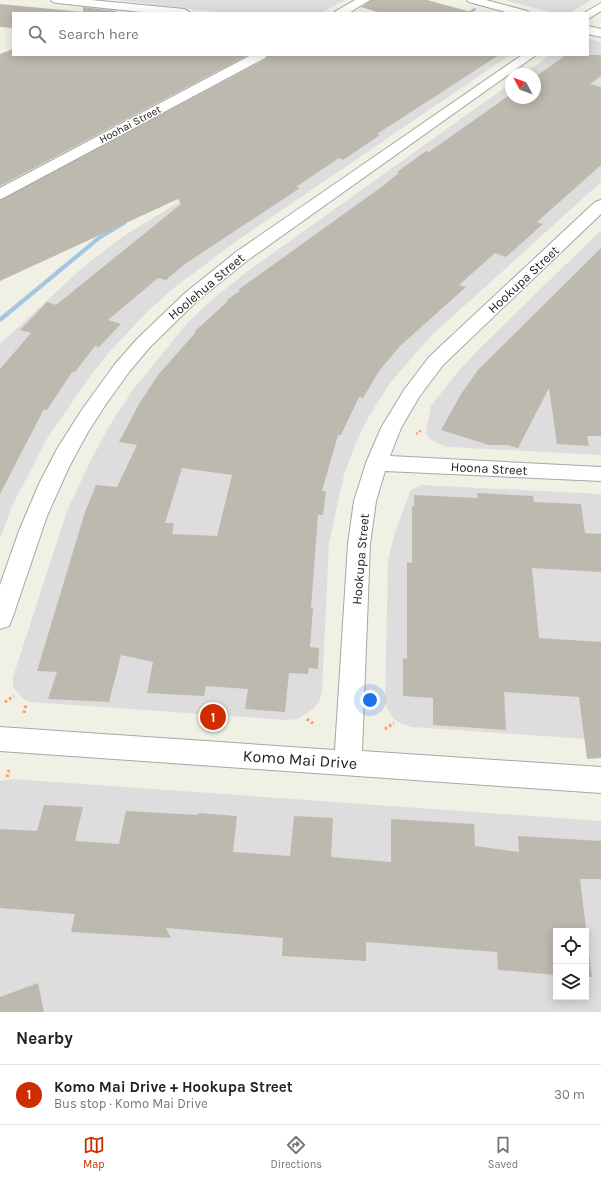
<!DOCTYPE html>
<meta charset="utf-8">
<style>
:root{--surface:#fff;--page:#f6f6f6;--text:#222;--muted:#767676;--line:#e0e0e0;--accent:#cf2c00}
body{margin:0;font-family:Karla,sans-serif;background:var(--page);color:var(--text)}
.controls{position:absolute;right:12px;bottom:12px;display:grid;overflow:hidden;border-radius:0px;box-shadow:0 2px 10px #0003}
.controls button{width:36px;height:36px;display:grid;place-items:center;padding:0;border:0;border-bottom:1px solid var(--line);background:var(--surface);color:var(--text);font:20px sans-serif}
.compass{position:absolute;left:505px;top:68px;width:36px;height:36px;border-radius:50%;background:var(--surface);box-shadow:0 2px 10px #0003;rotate:311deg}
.you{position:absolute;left:370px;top:700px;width:14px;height:14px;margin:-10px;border:3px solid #fff;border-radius:50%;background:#1a73e8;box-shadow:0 0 0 6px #1a73e833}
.badge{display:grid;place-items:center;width:26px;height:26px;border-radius:50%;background:var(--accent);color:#fff;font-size:13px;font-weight:700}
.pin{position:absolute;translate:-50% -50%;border:2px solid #fff;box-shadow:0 1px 4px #0006}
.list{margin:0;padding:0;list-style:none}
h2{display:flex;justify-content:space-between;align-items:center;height:52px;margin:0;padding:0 16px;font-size:17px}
h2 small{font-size:13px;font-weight:400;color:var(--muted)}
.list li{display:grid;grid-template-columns:26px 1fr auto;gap:12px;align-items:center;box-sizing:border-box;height:60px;padding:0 16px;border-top:1px solid var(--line)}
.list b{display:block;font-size:15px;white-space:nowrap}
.list p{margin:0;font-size:13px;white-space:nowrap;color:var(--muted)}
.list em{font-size:13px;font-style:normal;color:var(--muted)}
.icon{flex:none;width:22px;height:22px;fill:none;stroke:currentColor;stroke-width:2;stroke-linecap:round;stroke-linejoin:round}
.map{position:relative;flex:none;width:601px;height:1012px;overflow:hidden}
.search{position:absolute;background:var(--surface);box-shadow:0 2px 10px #0003;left:12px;right:12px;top:12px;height:44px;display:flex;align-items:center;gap:10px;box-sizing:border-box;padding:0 14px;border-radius:0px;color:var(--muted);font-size:15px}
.sheet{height:112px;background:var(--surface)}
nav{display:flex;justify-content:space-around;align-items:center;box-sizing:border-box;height:56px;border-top:1px solid var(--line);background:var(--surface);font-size:11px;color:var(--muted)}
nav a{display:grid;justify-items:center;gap:2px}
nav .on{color:var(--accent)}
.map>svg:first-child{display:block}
.residential{fill:#dedddd;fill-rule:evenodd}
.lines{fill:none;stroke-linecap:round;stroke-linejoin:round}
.stream{fill:#a3c6e2;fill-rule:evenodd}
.building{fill:#beb9ae;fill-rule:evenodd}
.minor-casing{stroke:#a7a7a7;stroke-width:2}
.path-far1{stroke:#ff9868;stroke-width:2.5;stroke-dasharray:2 2;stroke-linecap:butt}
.path{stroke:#ff9868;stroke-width:3;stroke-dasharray:2.5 2.5;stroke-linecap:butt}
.minor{fill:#fff;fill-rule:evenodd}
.labels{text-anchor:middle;stroke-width:3;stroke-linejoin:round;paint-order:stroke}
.far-street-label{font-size:11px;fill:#202020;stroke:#fff}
.street-label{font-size:13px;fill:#202020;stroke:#fff}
.near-street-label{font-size:16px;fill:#202020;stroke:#fff}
</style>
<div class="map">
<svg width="601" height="1012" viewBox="0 0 601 1012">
<rect width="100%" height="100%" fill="#f1f0e5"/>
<!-- residential -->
<path class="residential" d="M117,0H345L320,13H225Z
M508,0H591L570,13H555L507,1Z
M588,39L601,42V182L431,336L390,383L369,416L355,445L344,475L329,542L322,692L319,702L313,709L298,719L287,720L30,702L22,698L13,687V677L67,511L89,464L108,428L132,391L189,321L213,299L248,271L511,83V98H535V74H524L550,55H588Z
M418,55H510L238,240L175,287L148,311L112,349L91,375L48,437L12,506L0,539V344L82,268L122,237Z
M601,230V455L450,447L444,446L430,439L426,433L431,406L456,374L478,350Z
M421,485L601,494V740L412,727L402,724L394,719L389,712L385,702L388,560L395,532L411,490Z
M13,779L601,821V1012H0V781ZM556,931H586V997H556Z"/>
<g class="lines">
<!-- stream -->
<path class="stream" d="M474,8L477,9L472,13H467Z
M124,221L126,222V224L101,239L2,321L0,322V317L97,237Z"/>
</g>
<!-- building -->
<path class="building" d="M371,0H427L475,13H381L361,7Z
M0,4L83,12V7L116,11V13H13V28L0,27Z
M13,49V55H248L0,186V54Z
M268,55H499L377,134L380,135L343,160L339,158L296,187L300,188L185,264L166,280L158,278L108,320L121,324L99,347L95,346L75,372H72L47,410L44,409L0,494V369L31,333L20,330L47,302L56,305L181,204L178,199L0,281V200L266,59Z
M566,55H601V76L590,84L601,87V165L537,222L543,224L506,257L495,253L459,285L466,287L400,346L379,371L363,398L359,397L341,435H338L322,491H326L323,515H318L311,608H313L310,647L319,648L318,669L309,668L308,674L289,673L285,712L245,709L248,689L206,686L204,696L147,693L153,662L121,655L109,702L48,699L57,672L37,671L85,512L96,485L117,487L137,445L119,442L139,404L158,375L196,332H194L228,301L227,300L240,291L238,290L387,183H386L399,173L397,172L426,151L429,152L511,94V98H535V77ZM182,468L232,475L217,536L172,534L174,523H165Z
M601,248V436H587L589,446L557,444L549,388L518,448L508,445H489L441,430L461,394L478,370Z
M477,493L533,496L534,502L581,504L585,533L601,534V572L532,568L539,638L601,642V758L587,759L579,697L504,692L506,730L433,725V698L403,696V658L407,659V562L412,563V506H414V495L478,498Z
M44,805L83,807L75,841L119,844L126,811L198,815V813L237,816L233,852L290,856L294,816L333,818L331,857L391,862V819L474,824L475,846L519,852L518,836L601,841V879H580L592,977H586V931H556V975L498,970L497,952L366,942V961L282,956L283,938L166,928L171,938L71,932L75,914L0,908V829L37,831Z
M38,983L44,1012H0V997Z"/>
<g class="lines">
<!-- minor casing -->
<g class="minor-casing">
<path id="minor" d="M51,0H91L184,9L188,11L190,13H150L57,3L53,2Z
M355,0H370L349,13H334L336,11Z
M467,0H486L527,11L529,13H509L469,2Z
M601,3V11L588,19V13H584Z
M588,26L601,29V37L588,34Z
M251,55H267L265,58L5,197L0,199V188Z
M522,55H536L248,260L197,301L150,347L129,372L106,404L88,432L69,467L47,516L12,619L9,626L0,629V585L19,531L39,484L57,449L81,411L115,364L137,339L185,293L236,252Z
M601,200V214L443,365L419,397L401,428L390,456L601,467V481L385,471L376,501L370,544L362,751L601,767V793L0,751V727L335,750L348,544L354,501L366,463L381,428L404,390L429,357L595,202Z"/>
</g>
<!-- path-far1 -->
<path class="path-far1" d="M416,434L422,430"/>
<!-- path -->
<path class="path" d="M5,702L14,696
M24,713L26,705
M307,719L314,724
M385,729L394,723
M7,777L9,770"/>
<!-- minor -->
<use href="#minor" class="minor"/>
</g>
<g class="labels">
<!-- far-street labels -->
<g class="far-street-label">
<text transform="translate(130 124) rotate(-28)" y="4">Hoohai Street</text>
</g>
<!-- street labels -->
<g class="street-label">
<text transform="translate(523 279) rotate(-43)" y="5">Hookupa Street</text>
<text transform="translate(206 286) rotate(-40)" y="5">Hoolehua Street</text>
<text transform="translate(489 468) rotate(3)" y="5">Hoona Street</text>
<text transform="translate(360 559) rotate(-85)" y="5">Hookupa Street</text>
</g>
<!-- near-street labels -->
<g class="near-street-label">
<text transform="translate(300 759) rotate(4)" y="6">Komo Mai Drive</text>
</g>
</g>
</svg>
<div class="controls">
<button><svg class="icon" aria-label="locate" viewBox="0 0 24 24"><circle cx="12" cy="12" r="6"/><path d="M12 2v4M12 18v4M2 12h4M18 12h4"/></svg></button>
<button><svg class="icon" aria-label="layers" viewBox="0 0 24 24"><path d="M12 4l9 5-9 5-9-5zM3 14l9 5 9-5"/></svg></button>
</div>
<svg class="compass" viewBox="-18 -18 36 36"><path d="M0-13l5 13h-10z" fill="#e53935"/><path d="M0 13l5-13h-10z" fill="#767676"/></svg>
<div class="you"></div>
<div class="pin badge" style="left:213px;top:717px">1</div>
<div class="search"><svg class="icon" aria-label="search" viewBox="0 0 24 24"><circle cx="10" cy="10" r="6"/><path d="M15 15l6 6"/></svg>Search here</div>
</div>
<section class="sheet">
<h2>Nearby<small></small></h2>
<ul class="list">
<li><span class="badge">1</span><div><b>Komo Mai Drive + Hookupa Street</b><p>Bus stop · Komo Mai Drive</p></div><em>30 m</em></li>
</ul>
</section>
<nav>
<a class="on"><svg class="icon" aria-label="map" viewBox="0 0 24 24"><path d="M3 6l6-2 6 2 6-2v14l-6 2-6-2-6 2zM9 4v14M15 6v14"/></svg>Map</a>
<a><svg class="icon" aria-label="directions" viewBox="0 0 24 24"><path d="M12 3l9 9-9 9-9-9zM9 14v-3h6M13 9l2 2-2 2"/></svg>Directions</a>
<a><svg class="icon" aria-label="saved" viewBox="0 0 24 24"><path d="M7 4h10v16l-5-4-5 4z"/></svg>Saved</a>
</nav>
